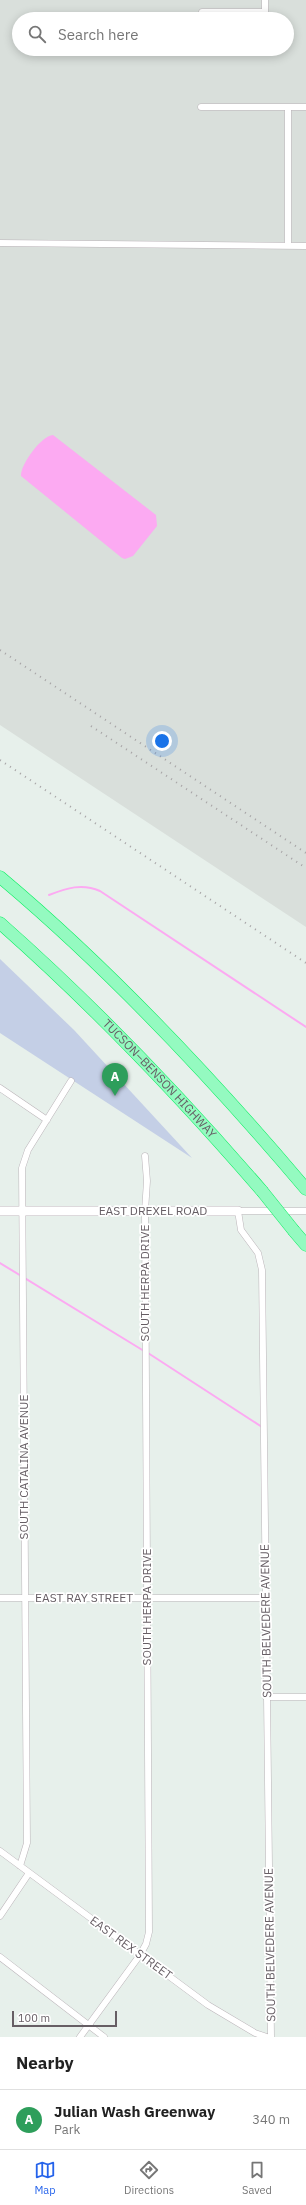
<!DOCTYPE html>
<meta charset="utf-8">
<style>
:root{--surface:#fff;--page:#f6f6f6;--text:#222;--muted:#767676;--line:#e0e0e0;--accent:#2563eb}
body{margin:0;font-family:"IBM Plex Sans",sans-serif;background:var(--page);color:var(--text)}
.scale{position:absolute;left:12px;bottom:10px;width:105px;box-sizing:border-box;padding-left:4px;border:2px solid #665e64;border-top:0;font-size:11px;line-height:14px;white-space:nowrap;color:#665e64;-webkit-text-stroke:3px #fff;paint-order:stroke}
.you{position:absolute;left:162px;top:741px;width:14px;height:14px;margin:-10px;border:3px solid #fff;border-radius:50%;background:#1a73e8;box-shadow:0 0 0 6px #1a73e833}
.badge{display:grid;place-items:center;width:26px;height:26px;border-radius:50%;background:var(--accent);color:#fff;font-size:13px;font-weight:700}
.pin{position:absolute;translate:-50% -33px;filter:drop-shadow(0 1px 2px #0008)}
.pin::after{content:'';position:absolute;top:21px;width:14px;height:12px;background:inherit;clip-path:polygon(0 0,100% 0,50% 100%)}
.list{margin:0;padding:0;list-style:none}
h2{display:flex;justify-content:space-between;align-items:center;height:52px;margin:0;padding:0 16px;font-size:17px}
h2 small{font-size:13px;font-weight:400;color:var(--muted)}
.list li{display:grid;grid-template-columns:26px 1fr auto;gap:12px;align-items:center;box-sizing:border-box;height:60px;padding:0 16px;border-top:1px solid var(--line)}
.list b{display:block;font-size:15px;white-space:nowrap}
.list p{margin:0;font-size:13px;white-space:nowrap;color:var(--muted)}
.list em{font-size:13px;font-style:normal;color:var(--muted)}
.icon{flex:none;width:22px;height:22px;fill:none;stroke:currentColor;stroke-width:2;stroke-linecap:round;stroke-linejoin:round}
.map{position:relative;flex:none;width:306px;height:2037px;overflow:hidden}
.search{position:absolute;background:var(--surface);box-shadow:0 2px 10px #0003;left:12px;right:12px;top:12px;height:44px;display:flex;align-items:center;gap:10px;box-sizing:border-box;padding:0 14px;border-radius:22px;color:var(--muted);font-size:15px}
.sheet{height:112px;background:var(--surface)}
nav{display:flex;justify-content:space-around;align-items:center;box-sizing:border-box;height:56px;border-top:1px solid var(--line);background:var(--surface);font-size:11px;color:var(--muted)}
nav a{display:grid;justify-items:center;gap:2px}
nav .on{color:var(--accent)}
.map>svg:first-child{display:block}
.industrial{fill:#d9dfdb;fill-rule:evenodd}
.green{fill:#c4cfe6}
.water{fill:#fcaaf2}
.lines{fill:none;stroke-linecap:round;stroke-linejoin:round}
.stream{stroke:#fcaaf2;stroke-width:2}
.street-casing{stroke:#bbb4b9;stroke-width:7}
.secondary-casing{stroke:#bbb3b8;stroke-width:10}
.highway-casing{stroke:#07ef5f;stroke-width:13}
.street{stroke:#fff;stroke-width:6}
.secondary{stroke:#fff;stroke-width:9}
.highway{stroke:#94fac0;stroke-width:12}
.rail{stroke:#a5a2a4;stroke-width:2;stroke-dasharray:1 5;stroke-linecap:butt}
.highway-bridge-casing{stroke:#07ef5f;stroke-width:13;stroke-linecap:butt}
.highway-bridge{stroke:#94fac0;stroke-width:12}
.labels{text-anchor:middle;stroke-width:3.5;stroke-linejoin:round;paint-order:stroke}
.street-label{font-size:12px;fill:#665e64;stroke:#fff}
</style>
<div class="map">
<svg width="306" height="2037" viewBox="0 0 306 2037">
<rect width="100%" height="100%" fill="#e7f0eb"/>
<!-- industrial -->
<path class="industrial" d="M0,0H306V927L0,725ZM19,19H287V49H19Z"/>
<!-- green -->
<path class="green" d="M0,959L74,1030L192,1158L0,1033Z"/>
<!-- water -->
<path class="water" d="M53,435L156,515L157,526L133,556L125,559L122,558L21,476C20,465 41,436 53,435Z"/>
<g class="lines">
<!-- stream -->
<path class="stream" d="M49,895C67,888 82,883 100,891L306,1027
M0,1263L144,1351
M148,1353L262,1427"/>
<!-- street casing -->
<g class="street-casing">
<path id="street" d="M202,12H265V0
M201,107H306
M0,243L306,246
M288,246V107
M0,1088L47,1120
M0,1598H265
M266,1697H306
M0,1851L208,2005L255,2033L267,2037
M20,1866L27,1843L22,1168L28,1150L71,1081
M0,1916L29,1873
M0,1957L104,2037
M80,2037L140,1955L146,1944L149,1932L145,1211L147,1181L145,1156
M271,2037L262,1270L258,1253L241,1230L238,1211H306"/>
</g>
<!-- secondary casing -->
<g class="secondary-casing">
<path id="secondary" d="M0,1211H238"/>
</g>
<!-- highway casing -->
<g class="highway-casing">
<g id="highway">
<path d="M0,877C112,971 212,1078 306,1189"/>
<path id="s1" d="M0,923C94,1006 180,1096 262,1191"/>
<path d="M294,1231L306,1245"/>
</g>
</g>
<!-- street -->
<use href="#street" class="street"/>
<!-- secondary -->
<use href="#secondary" class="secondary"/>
<!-- highway -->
<use href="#highway" class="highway"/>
<!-- rail -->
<path class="rail" d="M0,650L306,853
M91,726L306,868
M0,760L306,963"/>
<!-- highway-bridge casing -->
<g class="highway-bridge-casing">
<path id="highway-bridge" d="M262,1191L294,1231"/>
</g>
<!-- highway-bridge -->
<use href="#highway-bridge" class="highway-bridge"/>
</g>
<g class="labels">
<!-- street labels -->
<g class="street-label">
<text dy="4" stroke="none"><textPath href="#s1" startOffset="223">TUCSON–BENSON HIGHWAY</textPath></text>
<text x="153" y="1215">EAST DREXEL ROAD</text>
<text transform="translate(145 1283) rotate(-90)" y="4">SOUTH HERPA DRIVE</text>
<text transform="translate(24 1467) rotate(-90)" y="4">SOUTH CATALINA AVENUE</text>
<text x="84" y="1602">EAST RAY STREET</text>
<text transform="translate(147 1607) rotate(-90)" y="4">SOUTH HERPA DRIVE</text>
<text transform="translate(266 1621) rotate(-91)" y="4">SOUTH BELVEDERE AVENUE</text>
<text transform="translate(270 1945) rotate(-91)" y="4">SOUTH BELVEDERE AVENUE</text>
<text transform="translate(131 1948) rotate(36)" y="4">EAST REX STREET</text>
</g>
</g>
</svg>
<div class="scale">100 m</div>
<div class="you"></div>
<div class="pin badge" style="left:115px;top:1096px;background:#2e9e5b">A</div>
<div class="search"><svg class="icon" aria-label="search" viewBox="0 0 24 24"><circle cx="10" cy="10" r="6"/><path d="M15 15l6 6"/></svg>Search here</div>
</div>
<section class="sheet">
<h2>Nearby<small></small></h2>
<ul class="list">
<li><span class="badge" style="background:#2e9e5b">A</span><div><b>Julian Wash Greenway</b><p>Park</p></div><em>340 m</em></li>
</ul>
</section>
<nav>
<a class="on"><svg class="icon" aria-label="map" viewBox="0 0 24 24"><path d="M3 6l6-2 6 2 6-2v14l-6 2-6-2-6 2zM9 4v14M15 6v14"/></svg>Map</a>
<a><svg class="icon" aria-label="directions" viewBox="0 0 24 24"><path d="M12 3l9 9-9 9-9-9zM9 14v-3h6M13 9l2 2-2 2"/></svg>Directions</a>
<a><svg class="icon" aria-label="saved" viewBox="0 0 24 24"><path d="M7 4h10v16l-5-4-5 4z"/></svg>Saved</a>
</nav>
